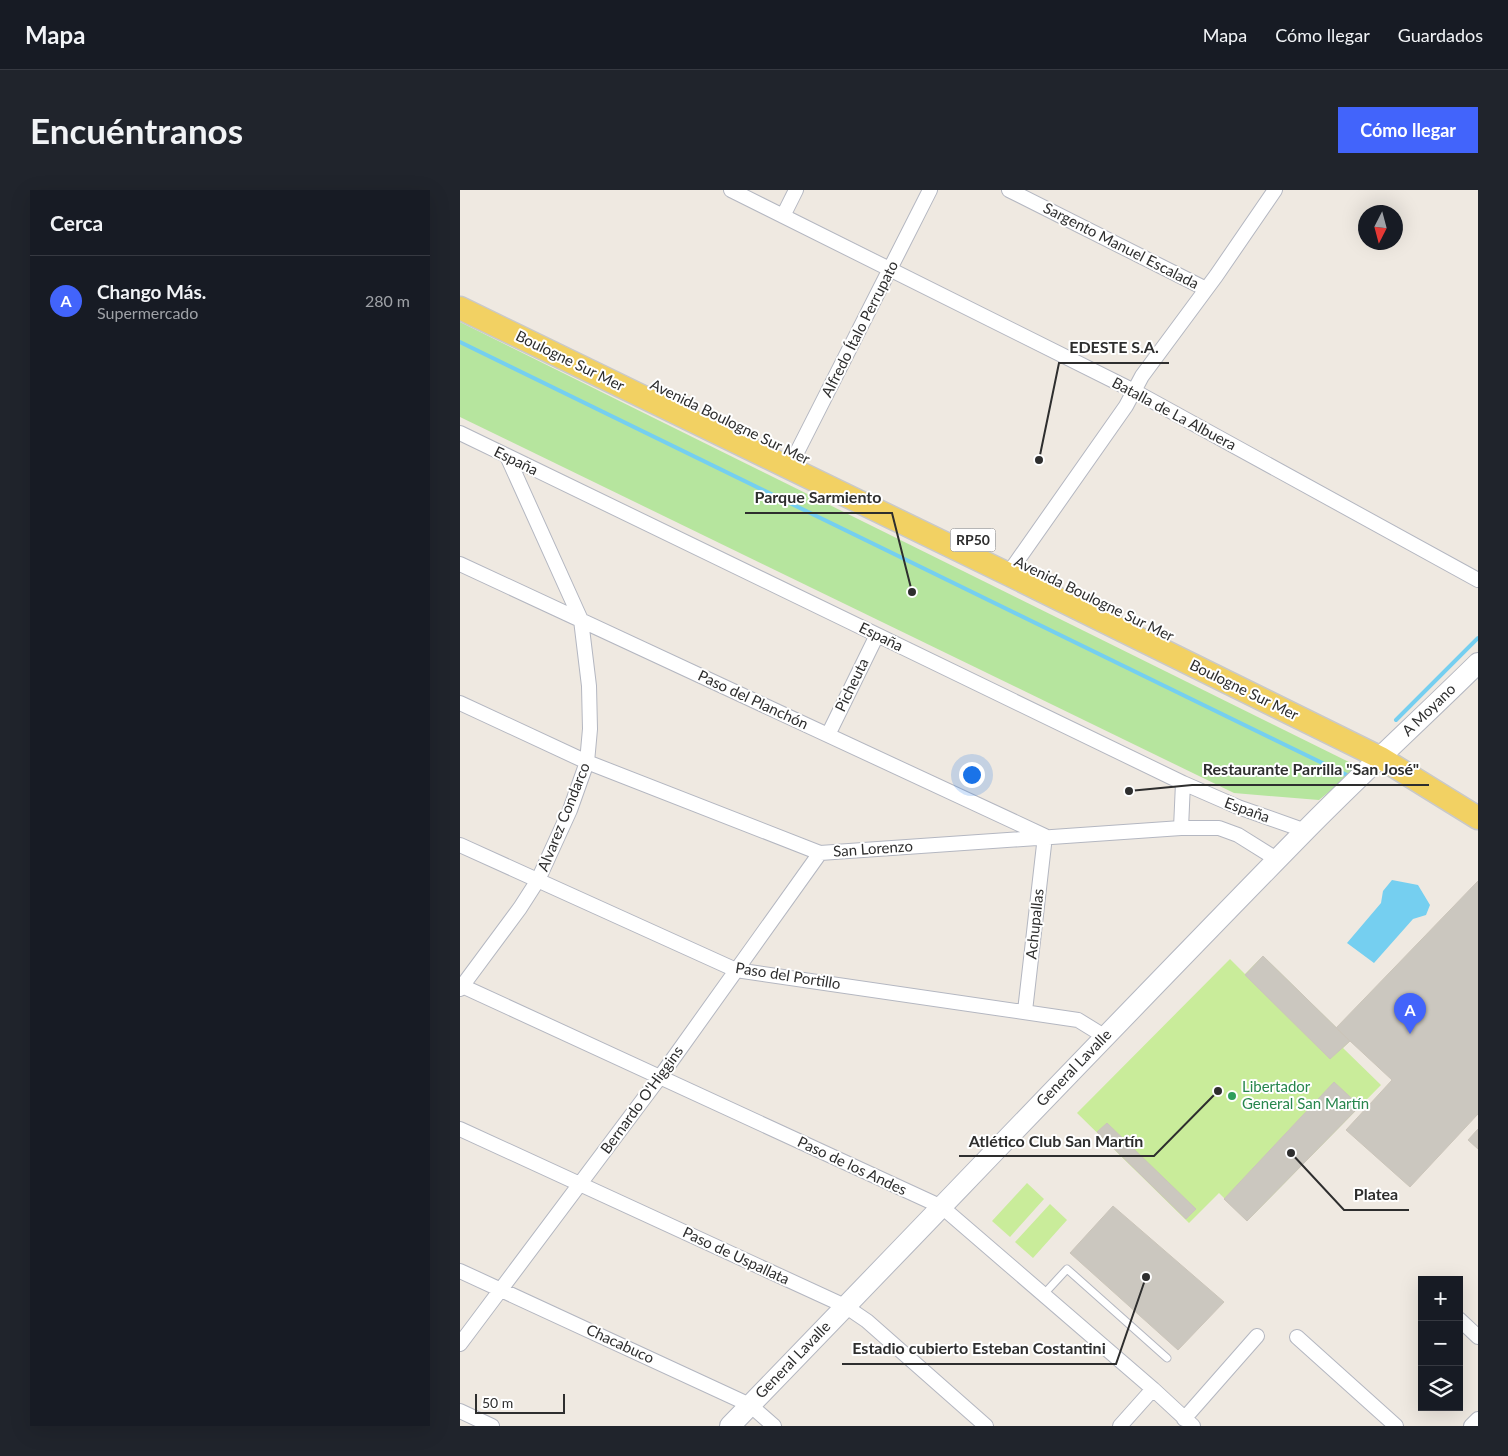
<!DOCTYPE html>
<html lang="es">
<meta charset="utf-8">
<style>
:root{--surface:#171b24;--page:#20242c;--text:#f1f3f6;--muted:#9ea1a6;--line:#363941;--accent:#4264fb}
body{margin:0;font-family:Lato,sans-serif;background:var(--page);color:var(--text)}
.controls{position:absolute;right:15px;bottom:15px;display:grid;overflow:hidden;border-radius:0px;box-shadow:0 5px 20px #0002}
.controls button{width:45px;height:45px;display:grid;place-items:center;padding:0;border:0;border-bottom:1px solid var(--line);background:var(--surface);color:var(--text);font:25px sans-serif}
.compass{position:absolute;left:898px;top:15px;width:45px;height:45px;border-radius:50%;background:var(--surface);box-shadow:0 5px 20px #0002;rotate:186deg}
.scale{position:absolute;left:15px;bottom:12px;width:90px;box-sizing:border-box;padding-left:5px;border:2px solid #2e2e2e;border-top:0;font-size:14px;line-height:18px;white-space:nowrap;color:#2e2e2e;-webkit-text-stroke:4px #fff;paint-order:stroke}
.you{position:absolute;left:511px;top:584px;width:18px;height:18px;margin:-12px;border:4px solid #fff;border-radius:50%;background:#1a73e8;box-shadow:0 0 0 8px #1a73e833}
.badge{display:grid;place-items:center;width:32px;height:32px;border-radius:50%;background:var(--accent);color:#fff;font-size:16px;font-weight:700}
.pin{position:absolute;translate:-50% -41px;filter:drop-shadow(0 1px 2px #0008)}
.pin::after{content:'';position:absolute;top:26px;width:18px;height:15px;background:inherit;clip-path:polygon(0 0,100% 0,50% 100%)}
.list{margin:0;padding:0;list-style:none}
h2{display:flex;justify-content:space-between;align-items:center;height:65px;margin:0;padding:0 20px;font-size:21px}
h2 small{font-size:16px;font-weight:400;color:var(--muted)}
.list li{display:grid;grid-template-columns:32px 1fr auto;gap:15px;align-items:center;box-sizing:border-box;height:90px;padding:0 20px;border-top:1px solid var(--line)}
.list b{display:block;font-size:19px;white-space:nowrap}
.list p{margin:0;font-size:16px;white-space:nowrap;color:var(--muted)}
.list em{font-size:16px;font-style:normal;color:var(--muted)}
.icon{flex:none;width:28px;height:28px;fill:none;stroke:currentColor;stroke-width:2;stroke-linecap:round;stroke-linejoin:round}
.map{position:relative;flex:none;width:1018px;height:1236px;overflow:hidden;border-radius:0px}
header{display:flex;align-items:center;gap:30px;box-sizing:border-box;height:70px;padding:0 25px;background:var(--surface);border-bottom:1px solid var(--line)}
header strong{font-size:24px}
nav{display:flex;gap:28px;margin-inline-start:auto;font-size:18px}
.intro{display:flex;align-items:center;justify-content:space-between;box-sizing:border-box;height:120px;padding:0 30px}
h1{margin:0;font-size:35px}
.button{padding:12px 22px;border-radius:0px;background:var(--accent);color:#fff;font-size:18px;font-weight:700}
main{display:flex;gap:30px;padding:0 30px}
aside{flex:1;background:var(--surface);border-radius:0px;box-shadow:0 5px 20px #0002}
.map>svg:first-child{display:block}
.green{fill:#b6e59e}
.pitch{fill:#c9ec9a}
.water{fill:#75cff0}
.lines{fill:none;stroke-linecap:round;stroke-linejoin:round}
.stream{stroke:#75cff0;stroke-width:4}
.building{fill:#cbc7bf;stroke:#cbc5ba}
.lane-casing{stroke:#b4b7c1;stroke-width:9}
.street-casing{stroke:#b4b7c1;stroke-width:16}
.secondary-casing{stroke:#b4b7c1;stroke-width:22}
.primary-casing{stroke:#c9c9c9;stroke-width:25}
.lane{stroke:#fff;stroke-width:7}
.street{stroke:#fff;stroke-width:14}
.secondary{stroke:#fff;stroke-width:20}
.primary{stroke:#f2d163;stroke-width:22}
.leisure-dot{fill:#2e9e5b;stroke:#fff;stroke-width:2}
.labels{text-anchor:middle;stroke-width:4;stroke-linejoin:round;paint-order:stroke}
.shield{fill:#fff;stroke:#6d6d6d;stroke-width:1}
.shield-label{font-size:14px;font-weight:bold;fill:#2e2e2e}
.street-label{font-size:15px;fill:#2e2e2e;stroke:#fff}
.leisure-label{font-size:15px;fill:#27864d;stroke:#fff;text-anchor:start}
.leader{fill:none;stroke:#2e2e2e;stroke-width:2}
.callout-dot{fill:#2e2e2e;stroke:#fff;stroke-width:2}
.callout-label{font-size:16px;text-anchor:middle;font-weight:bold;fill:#2e2e2e;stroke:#fff;stroke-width:4;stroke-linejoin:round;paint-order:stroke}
</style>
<header>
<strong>Mapa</strong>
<nav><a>Mapa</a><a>Cómo llegar</a><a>Guardados</a></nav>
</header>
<div class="intro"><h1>Encuéntranos</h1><a class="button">Cómo llegar</a></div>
<main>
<aside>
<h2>Cerca<small></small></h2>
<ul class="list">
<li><span class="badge">A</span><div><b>Chango Más.</b><p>Supermercado</p></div><em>280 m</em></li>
</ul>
</aside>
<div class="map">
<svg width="1018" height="1236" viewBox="0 0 1018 1236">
<rect width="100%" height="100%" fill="#efe9e1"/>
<!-- green -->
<path class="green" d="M0,132L899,577L859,610L774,603L0,227Z"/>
<!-- pitch -->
<path class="pitch" d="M803,766L890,851L883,858L921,895L787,1031L759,1003L729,1033L617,923L770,769L785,784Z
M567,993L584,1009L550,1047L532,1031Z
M590,1014L607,1030L573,1068L555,1052Z"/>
<!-- water -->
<path class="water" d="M932,690L958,695L970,715L966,725L953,729L914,773L887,753L921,713L923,701Z"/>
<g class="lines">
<!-- stream -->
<path class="stream" d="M0,152L891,587
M936,530L1018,448"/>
</g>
<!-- building -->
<path class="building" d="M1018,691V924L950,997L886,940L932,890L876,838Z
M803,766L890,851L870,869L785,785Z
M874,892L900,916L787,1031L764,1009Z
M647,933L736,1019L726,1029L637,942Z
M1018,939V959L1008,950Z
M653,1016L764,1112L718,1160L610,1063Z"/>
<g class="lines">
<!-- lane casing -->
<g class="lane-casing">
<path id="lane" d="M584,1104L607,1079L707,1168"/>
</g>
<!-- street casing -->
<g class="street-casing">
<path id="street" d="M271,0L674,201L1018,390
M549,0L746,99
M323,26L336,0
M0,243L723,593L778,617L846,641
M329,278L470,0
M0,374L585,646L565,821
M548,384L666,216L682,186L756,86L815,0
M0,513L127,572L360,663L721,638H759L778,645L818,670
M368,545L417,445
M721,638L723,593
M0,655L276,780L618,830L644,846
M0,795L482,1017L693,1199L733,1236
M0,799L60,718L78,690L110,620L127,572L130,539L129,496L121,430L47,266
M0,939L385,1116L407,1131L526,1236
M0,1081L290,1215L314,1236
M999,1129L1018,1147
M837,1147L936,1236
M0,1154L200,887L360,663
M0,1221L32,1236
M724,1229L797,1146
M660,1236L693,1199
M1011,1236L1018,1229"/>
</g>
<!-- secondary casing -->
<g class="secondary-casing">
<path id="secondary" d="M270,1236C462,1038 652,838 845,641C901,584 961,529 1018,473"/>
</g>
<!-- primary casing -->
<g class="primary-casing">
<path id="primary" d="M0,118L548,384L921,568L1018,628"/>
</g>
<!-- lane -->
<use href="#lane" class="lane"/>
<!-- street -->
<use href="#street" class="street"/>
<!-- secondary -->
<use href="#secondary" class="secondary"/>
<!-- primary -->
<use href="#primary" class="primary"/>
</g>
<!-- markers -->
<circle class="leisure-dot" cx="772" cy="906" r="5"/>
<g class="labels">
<!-- shield labels -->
<rect class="shield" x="490.5" y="338.5" width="45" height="23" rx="4"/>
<g class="shield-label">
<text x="513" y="355">RP50</text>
</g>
<!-- street labels -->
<g class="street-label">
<text transform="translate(661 56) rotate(27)" y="5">Sargento Manuel Escalada</text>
<text transform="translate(400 139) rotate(-63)" y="5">Alfredo Ítalo Perrupato</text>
<text transform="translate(110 171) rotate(26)" y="5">Boulogne Sur Mer</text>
<text transform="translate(714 224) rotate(28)" y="5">Batalla de La Albuera</text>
<text transform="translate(270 232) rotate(26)" y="5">Avenida Boulogne Sur Mer</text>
<text transform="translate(56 271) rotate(26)" y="5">España</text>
<text transform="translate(634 409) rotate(26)" y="5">Avenida Boulogne Sur Mer</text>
<text transform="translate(421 447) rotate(26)" y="5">España</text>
<text transform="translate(392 495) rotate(-64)" y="5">Picheuta</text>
<text transform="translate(784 500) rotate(26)" y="5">Boulogne Sur Mer</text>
<text transform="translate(293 510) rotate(25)" y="5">Paso del Planchón</text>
<text transform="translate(969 520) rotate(-44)" y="5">A Moyano</text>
<text transform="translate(787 620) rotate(20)" y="5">España</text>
<text transform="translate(104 627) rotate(-68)" y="5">Alvarez Condarco</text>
<text transform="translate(413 659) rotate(-4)" y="5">San Lorenzo</text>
<text transform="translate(575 734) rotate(-84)" y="5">Achupallas</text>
<text transform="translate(328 786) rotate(9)" y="5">Paso del Portillo</text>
<text transform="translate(614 878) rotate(-46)" y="5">General Lavalle</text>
<text transform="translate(182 910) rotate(-54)" y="5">Bernardo O'Higgins</text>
<text transform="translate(392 976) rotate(25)" y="5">Paso de los Andes</text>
<text transform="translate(276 1066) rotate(25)" y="5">Paso de Uspallata</text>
<text transform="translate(160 1154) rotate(25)" y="5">Chacabuco</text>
<text transform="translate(333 1170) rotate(-46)" y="5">General Lavalle</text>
</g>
<!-- leisure labels -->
<g class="leisure-label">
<text x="782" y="902">Libertador<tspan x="782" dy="17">General San Martín</tspan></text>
</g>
</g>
<!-- callouts -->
<path class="leader" d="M579 270L599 173H709M452 402L432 323H285M669 601L732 595H969M758 901L694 966H499M831 963L884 1020H949M686 1087L656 1174H382"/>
<g class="callout-dot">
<circle cx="579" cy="270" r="5"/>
<circle cx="452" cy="402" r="5"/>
<circle cx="669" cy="601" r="5"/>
<circle cx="758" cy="901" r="5"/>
<circle cx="831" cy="963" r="5"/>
<circle cx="686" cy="1087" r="5"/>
</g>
<g class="callout-label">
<text x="654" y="163">EDESTE S.A.</text>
<text x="358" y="313">Parque Sarmiento</text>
<text x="851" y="585">Restaurante Parrilla "San José"</text>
<text x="596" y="957">Atlético Club San Martín</text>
<text x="916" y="1010">Platea</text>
<text x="519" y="1164">Estadio cubierto Esteban Costantini</text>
</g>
</svg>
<div class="controls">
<button>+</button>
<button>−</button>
<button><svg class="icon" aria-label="layers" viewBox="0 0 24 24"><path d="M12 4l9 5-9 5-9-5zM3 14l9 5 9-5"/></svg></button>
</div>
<svg class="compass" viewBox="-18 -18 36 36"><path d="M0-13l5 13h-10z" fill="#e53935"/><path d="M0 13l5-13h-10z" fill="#9ea1a6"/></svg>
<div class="scale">50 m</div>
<div class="you"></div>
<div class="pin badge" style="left:950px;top:844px">A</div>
</div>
</main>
